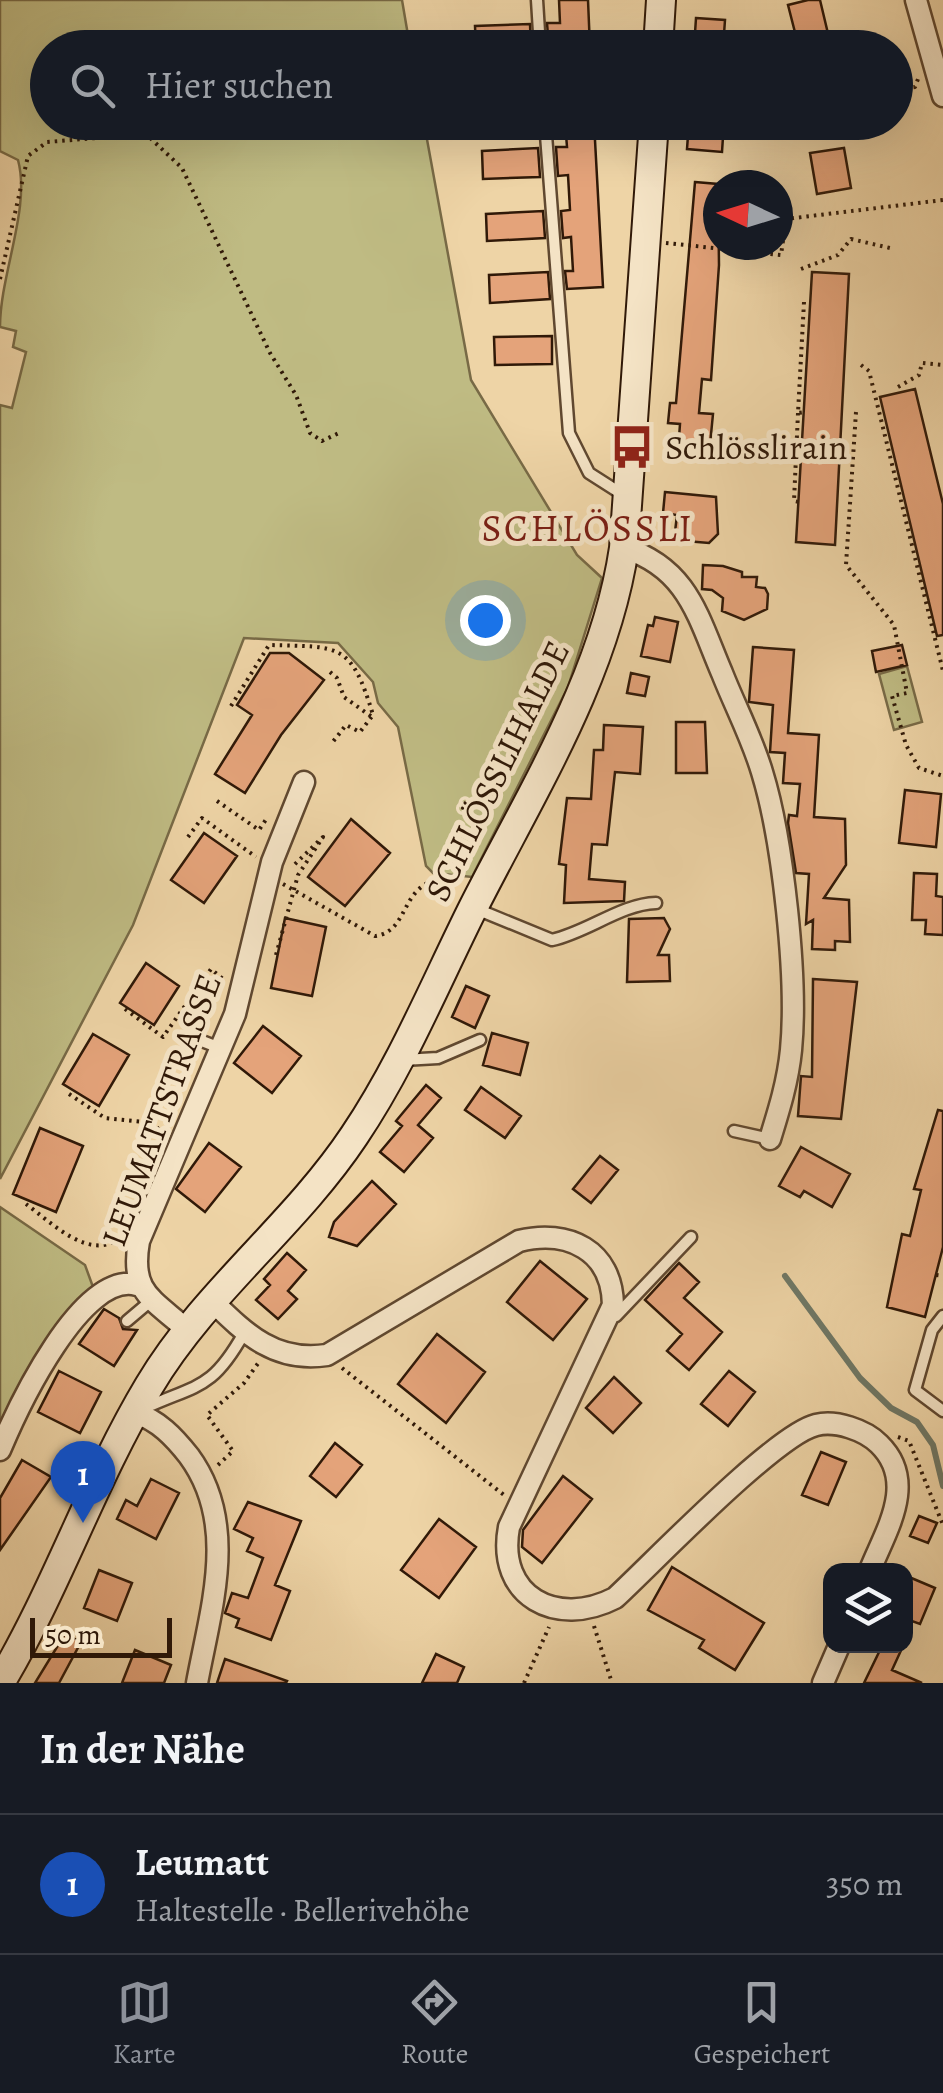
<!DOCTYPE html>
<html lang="de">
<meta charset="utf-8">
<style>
:root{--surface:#171b24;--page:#20242c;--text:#f1f3f6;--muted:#9ea1a6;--line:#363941;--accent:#8c9099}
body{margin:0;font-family:Alegreya,serif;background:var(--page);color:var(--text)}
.controls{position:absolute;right:30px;bottom:30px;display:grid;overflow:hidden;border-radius:20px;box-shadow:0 10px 40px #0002}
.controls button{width:90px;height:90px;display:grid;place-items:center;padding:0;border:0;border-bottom:2px solid var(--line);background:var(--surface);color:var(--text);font:50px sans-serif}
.compass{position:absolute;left:703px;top:170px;width:90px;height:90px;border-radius:50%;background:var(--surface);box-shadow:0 10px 40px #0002;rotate:274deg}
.scale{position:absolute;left:30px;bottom:25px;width:142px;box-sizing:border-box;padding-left:10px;border:5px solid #301908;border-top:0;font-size:28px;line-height:35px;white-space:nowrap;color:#301908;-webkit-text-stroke:8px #f4e3c5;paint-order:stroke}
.you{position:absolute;left:485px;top:620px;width:35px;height:35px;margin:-25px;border:8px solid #fff;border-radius:50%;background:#1a73e8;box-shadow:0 0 0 15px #1a73e833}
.badge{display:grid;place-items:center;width:65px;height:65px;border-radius:50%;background:var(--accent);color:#fff;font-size:32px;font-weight:700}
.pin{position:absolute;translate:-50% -82px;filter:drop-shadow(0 2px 5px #0008)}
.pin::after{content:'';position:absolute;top:52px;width:35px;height:30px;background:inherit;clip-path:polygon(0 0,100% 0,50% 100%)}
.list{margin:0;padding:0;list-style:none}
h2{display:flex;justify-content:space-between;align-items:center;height:130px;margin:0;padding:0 40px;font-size:42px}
h2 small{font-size:32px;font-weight:400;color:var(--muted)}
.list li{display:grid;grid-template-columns:65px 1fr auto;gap:30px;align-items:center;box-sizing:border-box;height:140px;padding:0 40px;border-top:2px solid var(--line)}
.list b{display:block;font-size:38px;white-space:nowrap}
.list p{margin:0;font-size:32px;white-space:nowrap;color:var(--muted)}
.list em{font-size:32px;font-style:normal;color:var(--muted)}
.icon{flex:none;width:55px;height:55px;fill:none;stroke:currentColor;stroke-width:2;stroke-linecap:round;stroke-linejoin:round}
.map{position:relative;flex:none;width:943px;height:1683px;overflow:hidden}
.search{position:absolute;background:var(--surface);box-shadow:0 10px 40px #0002;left:30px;right:30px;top:30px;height:110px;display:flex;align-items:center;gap:25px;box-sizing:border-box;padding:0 35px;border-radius:55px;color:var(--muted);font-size:38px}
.sheet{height:270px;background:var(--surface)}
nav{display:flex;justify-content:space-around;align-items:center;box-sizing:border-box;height:140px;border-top:2px solid var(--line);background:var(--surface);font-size:28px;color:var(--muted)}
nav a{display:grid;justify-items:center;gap:5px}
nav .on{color:var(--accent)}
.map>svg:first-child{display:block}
.green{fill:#bfbb83;stroke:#786a46;stroke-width:2.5}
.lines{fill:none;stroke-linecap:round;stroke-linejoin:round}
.stream{stroke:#6f7866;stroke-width:6}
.building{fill:#e4a37a;stroke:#301908;stroke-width:2.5}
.lane-casing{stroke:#604830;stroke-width:15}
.street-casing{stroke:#604830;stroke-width:25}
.secondary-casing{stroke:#301908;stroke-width:32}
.path{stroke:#301908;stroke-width:4;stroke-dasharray:2.5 5;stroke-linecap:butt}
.lane{stroke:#f4e3c5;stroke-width:10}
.street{stroke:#f4e3c5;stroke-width:20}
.secondary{stroke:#f4e3c5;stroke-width:28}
.labels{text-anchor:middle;stroke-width:10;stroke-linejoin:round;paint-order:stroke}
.poi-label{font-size:35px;fill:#301908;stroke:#f4e3c5;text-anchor:start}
.street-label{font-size:35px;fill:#301908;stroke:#f4e3c5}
.neighbourhood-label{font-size:38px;letter-spacing:2.5px;fill:#7a1f14;stroke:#f4e3c5}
</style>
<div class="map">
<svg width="943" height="1683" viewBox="0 0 943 1683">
<rect width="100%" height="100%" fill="#eed4a6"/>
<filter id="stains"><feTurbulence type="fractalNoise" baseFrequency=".002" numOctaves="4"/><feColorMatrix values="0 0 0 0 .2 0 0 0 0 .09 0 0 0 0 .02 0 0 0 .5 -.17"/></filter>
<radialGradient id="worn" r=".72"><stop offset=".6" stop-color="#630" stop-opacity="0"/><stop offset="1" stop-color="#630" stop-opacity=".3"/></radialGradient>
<!-- green -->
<path class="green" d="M0,0H402L410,47L48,48V122L424,123L471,380L577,555L602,578L568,687L472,877L433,873L426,866L398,727L378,703L373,682L338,643L244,638L133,925L0,1179V405L12,408L26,352L13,347L16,331L0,327C0,274 31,208 18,160L0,151Z
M907,666L922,722L894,730L879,674Z
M0,1207L85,1265L93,1287C50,1326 23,1377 0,1429Z"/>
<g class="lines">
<!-- stream -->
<path class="stream" d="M785,1276L860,1378L891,1408L917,1422L933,1445L943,1486"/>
</g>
<!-- building -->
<path class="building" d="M559,0H588L590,48H549L547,23H560Z
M808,0H820L830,42L799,48L788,5Z
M696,18L725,20L723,48H694Z
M530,24L531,48H476L475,26Z
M565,122H594L603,287L567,289L565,271H573L571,237L563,238L561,211L570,210L568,175L558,176L556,147H567Z
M689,122H724L722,152L687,149Z
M538,148L540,177L483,179L482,151Z
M844,148L851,188L817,194L810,153Z
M695,182L718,184L719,265L711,380L702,379L699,413L713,414L709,455L678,452L680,424L668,423L670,403H676Z
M543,211L545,238L487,241L486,214Z
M548,272L550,299L490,303L489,275Z
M812,272L849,274L835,545L796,542Z
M552,336V364L495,365L494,337Z
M915,389L943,504V635L937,636L880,397Z
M665,492L716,497L718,534L709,543L674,540L677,515L663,513Z
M703,565L723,566L742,572V577H757L756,587L765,588L768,594L767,609L744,620L722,611L723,598L712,590L702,589Z
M655,617L678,622L670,662L641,656L648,625L653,626Z
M902,645L907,665L876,672L872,651Z
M753,647L794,650L788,733L819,735L814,817L845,819L846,865L824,898L849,900L850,942L835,941V950L812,949L813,920L806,924L809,874L796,873L788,823L789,815L797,816L800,784L783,783L785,753L770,752L773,705L749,702Z
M270,653H289L324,680L281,735L245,793L215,774L252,715L237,705Z
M631,673L649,677L645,696L627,693Z
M676,722H705L707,773H676Z
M604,725L643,727L640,774L615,772L607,845L592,844L589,879L625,882L624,901L564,903L566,865L559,864L567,798L591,799L594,750H603Z
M905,790L941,794L936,847L899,843Z
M351,819L390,853L345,906L308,877Z
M204,833L237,856L204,903L171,880Z
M914,873L937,874L936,896L943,897V935L925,934L926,920H912Z
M285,918L326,927L312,996L271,988Z
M664,918L670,929L658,955H669L670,981L627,982L629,919Z
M146,963L179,986L154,1025L120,1003Z
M813,979L857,982L841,1119L798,1116L801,1076L812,1077Z
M466,986L489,996L475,1028L452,1017Z
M263,1026L301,1056L272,1093L234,1063Z
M492,1033L528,1043L520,1075L483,1065Z
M93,1034L129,1055L99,1106L63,1084Z
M426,1085L441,1098L418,1125L433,1138L404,1172L380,1152L402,1126L396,1121Z
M481,1087L521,1116L505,1138L465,1110Z
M938,1110L943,1111V1247L925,1317L887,1307L902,1234L910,1236L921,1190L914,1189Z
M40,1128L83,1146L56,1212L13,1194Z
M209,1143L241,1167L205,1212L176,1189Z
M801,1147L850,1174L832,1207L804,1191L800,1197L779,1186Z
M600,1156L618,1170L591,1203L573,1189Z
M372,1181L396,1204L357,1246L329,1237L334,1222Z
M287,1253L306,1270L288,1291L297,1299L278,1319L256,1300L270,1285L264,1279Z
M540,1261L587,1299L553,1340L507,1302Z
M679,1263L699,1282L684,1298L722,1332L689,1370L667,1351L682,1334L645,1300Z
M104,1309L119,1318L123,1329L137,1330L114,1366L79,1344Z
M437,1334L485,1372L446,1423L398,1384Z
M59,1371L101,1392L80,1433L38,1412Z
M729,1371L755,1392L728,1426L701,1404Z
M614,1377L641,1403L613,1433L586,1408Z
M335,1443L362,1465L336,1497L310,1476Z
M821,1452L846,1462L828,1505L802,1495Z
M22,1460L51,1477L0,1550V1498Z
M563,1476L592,1499L542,1563L522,1547L523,1530Z
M151,1479L179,1493L156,1539L117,1519L126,1500L137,1506Z
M248,1502L301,1521L275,1585L290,1591L271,1640L236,1627L239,1619L225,1613L232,1593L248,1598L263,1558L247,1551L253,1538L234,1529Z
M919,1516L937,1523L928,1543L910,1536Z
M439,1519L476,1547L439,1598L401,1570Z
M672,1567L764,1623L735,1670L699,1648L704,1640L648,1610Z
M99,1570L132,1583L117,1621L84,1608Z
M909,1577L935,1588L920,1624L906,1619Z
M65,1634L81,1642L59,1683H35Z
M882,1646H903L892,1670L922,1683H864Z
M135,1650L171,1665L164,1683H122Z
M436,1654L464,1667L457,1683H422Z
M225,1659L287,1681L286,1683H217Z"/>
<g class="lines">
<!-- lane casing -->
<g class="lane-casing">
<path id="lane" d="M537,0L540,48
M545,122L569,433L589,473L625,496
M474,908L552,940C588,932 621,904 656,903
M202,1041L220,1048
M403,1060L438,1058L480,1040
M734,1131L770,1139
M616,1316L691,1237
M943,1316L932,1330L915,1390L943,1411
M127,1321L153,1299
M145,1408C198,1384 212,1390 244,1333"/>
</g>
<!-- street casing -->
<g class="street-casing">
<path id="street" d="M916,0L943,96
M624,548C688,568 698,617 722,673C735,706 752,738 762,772C783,840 798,979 791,1050C788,1081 779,1110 770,1139
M211,1300C246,1334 275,1363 327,1355L519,1241C568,1229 612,1250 613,1305L509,1527C496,1597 557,1628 615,1598C653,1563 775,1435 816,1425C836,1420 865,1430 879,1444C918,1482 886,1530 870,1570
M186,1329C151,1298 130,1292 139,1241L235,1014L272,862L304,782
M135,1413C158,1420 174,1437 189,1456C239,1524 211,1607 197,1683
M0,1450C18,1407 82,1270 137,1285
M823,1683L839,1646"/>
</g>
<!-- secondary casing -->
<g class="secondary-casing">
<path id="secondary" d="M658,48L661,0
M0,1683C57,1588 92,1481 149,1386C205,1292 294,1226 354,1136C402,1065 435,984 473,908C531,793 605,677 624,548L654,122"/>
</g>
<!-- path -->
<path class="path" d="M896,66L909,88L915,87L918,79
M666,243L781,255L786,219L943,200
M801,269L838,255L851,239L890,248
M0,279L28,156L47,142L146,134L182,168L270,353L296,395L310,433L322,441L341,432
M804,302L798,413L806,412
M861,365L869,371L943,671
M898,387L919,375L922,363L943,365
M856,412L846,565L894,625L907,693L892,696L906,745L919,768L943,776
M798,413L794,501L799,502
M800,457L850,459
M330,672L337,678L344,697L372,717
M231,706L269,645C340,647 351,642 373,715L360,732L346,725L332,743
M217,801L259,830L267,818
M188,837L202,818L256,857
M283,884L375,936C415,931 396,870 462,880
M276,955L298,875L323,837L292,867
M125,1009L163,1037L211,969L223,979
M69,1094L105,1118L154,1123L164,1137
M26,1204C51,1222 90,1263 121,1237
M936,1275L943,1276
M342,1368L504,1495
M898,1437L909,1441L943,1525
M218,1465L233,1451L207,1415L244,1383L259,1362
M594,1626L612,1683
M524,1683L549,1627"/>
<!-- lane -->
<use href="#lane" class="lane"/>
<!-- street -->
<use href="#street" class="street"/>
<!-- secondary -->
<use href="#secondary" class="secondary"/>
</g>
<!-- icons -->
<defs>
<g id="bus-bare" transform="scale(3.45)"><path d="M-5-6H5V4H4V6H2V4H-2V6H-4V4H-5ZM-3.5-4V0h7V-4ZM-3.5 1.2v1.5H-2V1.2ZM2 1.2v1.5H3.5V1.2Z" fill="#8f2418" stroke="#f4e3c5" stroke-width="2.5" paint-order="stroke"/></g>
</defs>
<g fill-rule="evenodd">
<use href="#bus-bare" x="632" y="447"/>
</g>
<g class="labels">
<!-- poi labels -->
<g class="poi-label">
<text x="665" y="459">Schlösslirain</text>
</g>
<!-- street labels -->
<g class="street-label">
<text transform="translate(497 771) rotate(-64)" y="12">SCHLÖSSLIHALDE</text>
<text transform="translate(161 1110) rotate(-70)" y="12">LEUMATTSTRASSE</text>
</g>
<!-- neighbourhood labels -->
<g class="neighbourhood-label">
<text x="588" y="541">SCHLÖSSLI</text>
</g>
</g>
<rect width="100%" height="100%" filter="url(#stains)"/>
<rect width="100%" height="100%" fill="url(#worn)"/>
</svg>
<div class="controls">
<button><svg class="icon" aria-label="layers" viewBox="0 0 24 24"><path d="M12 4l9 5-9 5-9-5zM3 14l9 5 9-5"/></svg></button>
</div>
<svg class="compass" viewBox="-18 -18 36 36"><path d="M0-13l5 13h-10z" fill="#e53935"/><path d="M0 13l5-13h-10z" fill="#9ea1a6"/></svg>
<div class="scale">50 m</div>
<div class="you"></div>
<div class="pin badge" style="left:83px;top:1523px;background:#1a4fb4">1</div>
<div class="search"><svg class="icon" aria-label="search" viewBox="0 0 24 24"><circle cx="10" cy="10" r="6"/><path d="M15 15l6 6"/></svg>Hier suchen</div>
</div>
<section class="sheet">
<h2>In der Nähe<small></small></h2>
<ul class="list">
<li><span class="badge" style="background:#1a4fb4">1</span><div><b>Leumatt</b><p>Haltestelle · Bellerivehöhe</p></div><em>350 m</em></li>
</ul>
</section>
<nav>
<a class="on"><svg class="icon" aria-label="map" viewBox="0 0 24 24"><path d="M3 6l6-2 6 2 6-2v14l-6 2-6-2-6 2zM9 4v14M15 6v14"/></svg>Karte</a>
<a><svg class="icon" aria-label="directions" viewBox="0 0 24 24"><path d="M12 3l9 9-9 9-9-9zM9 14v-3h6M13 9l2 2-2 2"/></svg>Route</a>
<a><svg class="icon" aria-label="saved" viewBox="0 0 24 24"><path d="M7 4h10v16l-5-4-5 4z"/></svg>Gespeichert</a>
</nav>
